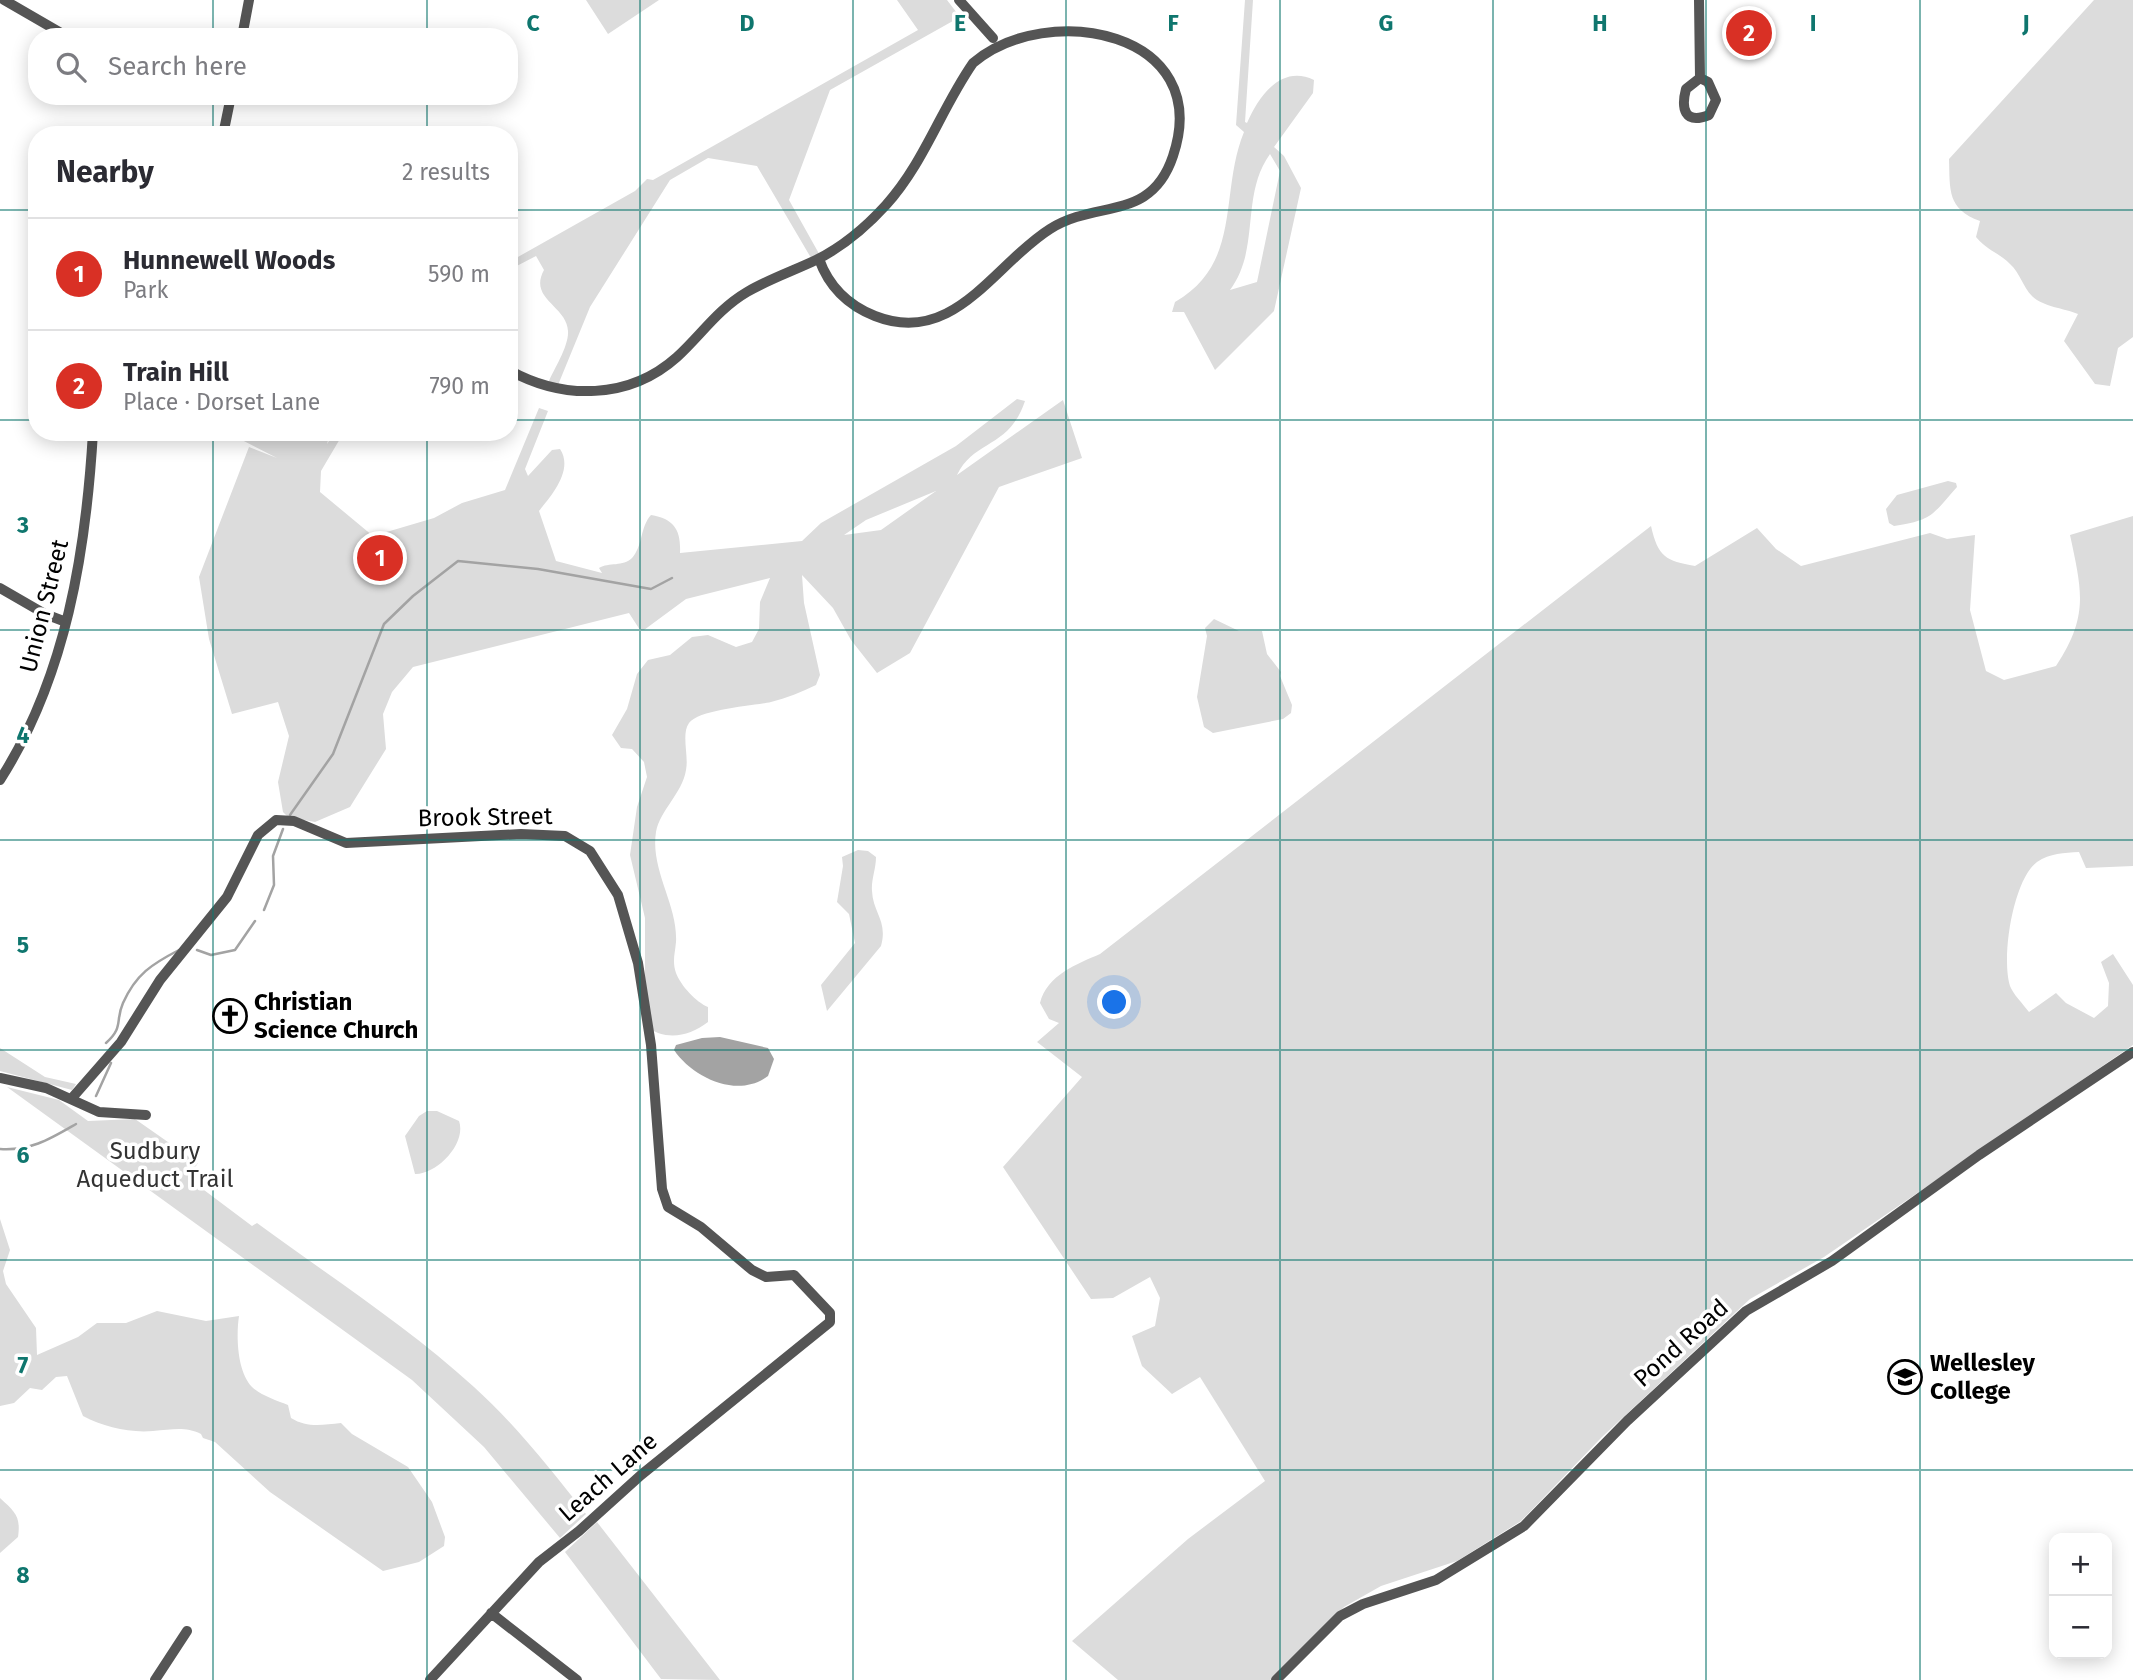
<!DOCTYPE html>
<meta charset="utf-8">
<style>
:root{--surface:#fff;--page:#f7f7f7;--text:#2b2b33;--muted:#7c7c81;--line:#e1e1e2;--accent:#d93025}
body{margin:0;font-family:"Fira Sans",sans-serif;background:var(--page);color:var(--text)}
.controls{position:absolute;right:21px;bottom:21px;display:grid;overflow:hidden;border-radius:14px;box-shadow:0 4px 18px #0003}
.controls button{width:63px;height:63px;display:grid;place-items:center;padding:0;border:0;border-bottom:2px solid var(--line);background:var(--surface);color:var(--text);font:35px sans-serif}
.you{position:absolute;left:1115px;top:1003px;width:24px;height:24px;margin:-18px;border:5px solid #fff;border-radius:50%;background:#1a73e8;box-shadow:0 0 0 10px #1a73e833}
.badge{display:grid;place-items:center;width:46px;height:46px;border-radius:50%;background:var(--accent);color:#fff;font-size:23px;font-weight:700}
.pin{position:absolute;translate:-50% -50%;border:4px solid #fff;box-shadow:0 2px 7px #0006}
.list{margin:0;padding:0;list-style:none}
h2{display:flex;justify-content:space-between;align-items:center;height:91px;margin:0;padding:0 28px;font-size:30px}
h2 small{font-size:23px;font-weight:400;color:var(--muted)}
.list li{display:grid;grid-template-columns:46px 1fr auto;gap:21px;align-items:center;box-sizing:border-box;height:112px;padding:0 28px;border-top:2px solid var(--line)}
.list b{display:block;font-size:26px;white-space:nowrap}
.list p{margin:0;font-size:23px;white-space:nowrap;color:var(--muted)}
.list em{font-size:23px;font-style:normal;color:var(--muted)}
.icon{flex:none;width:38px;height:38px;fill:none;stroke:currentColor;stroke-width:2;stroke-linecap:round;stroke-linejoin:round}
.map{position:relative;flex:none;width:2133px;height:1680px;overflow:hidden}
.search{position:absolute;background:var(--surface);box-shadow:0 4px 18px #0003;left:28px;top:28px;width:490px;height:77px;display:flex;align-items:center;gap:18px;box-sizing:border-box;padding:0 24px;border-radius:28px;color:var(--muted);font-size:26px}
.panel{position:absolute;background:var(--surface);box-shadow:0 4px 18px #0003;left:28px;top:126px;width:490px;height:315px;border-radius:28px}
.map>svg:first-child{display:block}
.green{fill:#dcdcdc;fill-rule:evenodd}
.water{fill:#a3a3a3}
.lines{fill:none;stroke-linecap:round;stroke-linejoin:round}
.stream{stroke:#a3a3a3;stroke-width:2.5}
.minor{stroke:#555;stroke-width:10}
.grid{fill:none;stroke:#0f766e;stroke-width:2;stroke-opacity:0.55}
.labels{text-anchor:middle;stroke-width:7;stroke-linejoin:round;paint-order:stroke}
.street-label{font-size:24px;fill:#000;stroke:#fff}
.poi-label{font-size:24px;font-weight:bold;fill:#000;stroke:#fff;text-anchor:start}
.park-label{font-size:24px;fill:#333;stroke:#fff}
.grid-label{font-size:23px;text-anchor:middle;font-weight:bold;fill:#0f766e;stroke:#fff;stroke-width:7;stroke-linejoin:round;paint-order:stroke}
</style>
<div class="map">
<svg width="2133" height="1680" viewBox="0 0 2133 1680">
<rect width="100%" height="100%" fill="#fff"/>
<!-- green -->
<path class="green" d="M586,0H659L608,34Z
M897,0H947L960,17L830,90L789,200L822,259L814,263L757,166L708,158L670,180L590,307L558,385L548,383C554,369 569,346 568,331C567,306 528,299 544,270L536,256L509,270V262L635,191L647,179L653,180L918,30Z
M1245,0H1253L1245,122L1247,123C1258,97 1281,64 1314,80L1313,93L1274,147L1284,156L1301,188L1274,311L1215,370L1184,312H1172L1175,302C1243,263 1219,193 1244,132L1236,125ZM1270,154L1280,171L1257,282L1230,290C1261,248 1240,196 1270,154Z
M2094,0H2133V337L2118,348L2110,386L2095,384L2064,341L2078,314C2064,308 2043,307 2032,296C2023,287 2020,273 2010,264C1998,252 1989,252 1976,237L1980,221C1947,209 1950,190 1949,159Z
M1017,399L1025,401C1009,449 975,439 957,475L1063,400L1082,458L999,487L910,653L877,673L851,640L833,608L802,575L804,603L820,675L816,685C802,692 786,698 771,702C753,706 700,709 689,723C681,734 689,756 686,770C682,794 660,810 656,832C650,870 678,905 676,942C675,954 672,961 676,973C681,986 696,1002 708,1007V1022C688,1037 666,1041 645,1026V918L630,855L637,807L647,777L644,762L632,749L621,748L612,735L627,709L637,674L648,660L670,655L692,637L708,635L736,647L752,642L759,629L760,602L770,578L686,599L644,630H640L629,613L413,667L392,692L383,714L386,749L350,807L315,822L288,817L283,812L278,782L289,736L278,702L232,714L209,639L199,577L249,447L277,458L238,438L220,432H330L327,444L335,432H344L321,471L320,492L373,536L434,518L462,503L505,490L539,408L548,411L525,469L528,476L552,450L560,449C574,470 551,496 539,511L556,561L602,573L599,568C609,562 623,567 632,558C643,546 640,527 651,515C675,519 681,531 680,553L802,541L821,523L956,446ZM936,491L881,530L844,535L866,520Z
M1948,481L1956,483L1957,487C1932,515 1933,520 1894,526L1889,523L1886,509L1897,495Z
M2133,516V866L2086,868L2079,852C2064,853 2050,853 2037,862C2013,880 2001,957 2010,986C2013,994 2023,1004 2029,1012L2056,993L2066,1003L2094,1018L2108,1006L2109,983L2101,962L2113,954L2133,985V1045L1824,1257L1750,1299L1602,1437L1521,1521L1457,1561L1381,1586L1344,1607L1271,1680H1118L1072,1641L1188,1539L1265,1481L1200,1377L1172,1394L1142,1366L1132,1336L1155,1326L1160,1298L1150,1277L1113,1298L1091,1299L1003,1167L1082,1077L1037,1042L1059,1023L1049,1019L1040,1003C1047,975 1077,964 1100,954L1651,526C1658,557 1666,561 1695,566L1757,528L1776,549L1801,566L1930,533L1947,539L1975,535L1970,610L1986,671L2004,680L2056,666C2089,616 2082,591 2070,535Z
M1214,619L1239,631H1262L1267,654L1281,672L1280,676L1292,705L1291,713L1283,719L1213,733L1204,727L1197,697L1207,636L1205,628Z
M858,850L868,851L876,857C876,869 871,880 872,891C873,913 888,921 881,946L827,1011L821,985L855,943L849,914L837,902L843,866L842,857Z
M0,1048L45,1077L76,1084L72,1090L0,1071Z
M7,1087L59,1100L88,1121L135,1119L198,1163L188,1178L252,1226L257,1223C329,1276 407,1326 474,1387C516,1425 551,1470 586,1514L560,1538L484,1447L412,1380Z
M427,1111H437L459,1121C467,1144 436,1175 415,1174L405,1136L419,1116Z
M0,1219L10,1250L3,1271L6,1284L36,1328L37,1355L78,1337L97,1323H126L157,1311L206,1321L239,1316C236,1336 237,1371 252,1387C262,1396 276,1400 288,1405L291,1418C307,1428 322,1425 341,1423L352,1434L408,1467L432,1502L445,1537L444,1546L419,1562L383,1571L270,1492L215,1442L203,1438L201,1434C184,1426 172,1430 153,1431C129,1433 104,1427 83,1416L67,1376L56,1377L42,1390L30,1388L14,1403L0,1406Z
M0,1498C15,1512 21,1516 18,1537L0,1553Z
M597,1522L720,1680L661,1679L565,1552Z"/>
<!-- water -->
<path class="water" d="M720,1037L768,1048L774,1059L768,1076C738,1099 693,1078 674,1050L676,1045L702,1038Z"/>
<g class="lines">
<!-- stream -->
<path class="stream" d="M290,815L333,754L384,624L413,596L458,561L538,569L651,589L672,578
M264,910L274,885L273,856L283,829
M197,950L211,955L235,950L255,921
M106,1043C124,1027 115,1021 123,1003C136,974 152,964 179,950
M96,1096L111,1063
M0,1149C31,1151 50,1139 76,1124"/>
<!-- minor -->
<path class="minor" d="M4,0L68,37
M959,0L993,38
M1699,0L1700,78L1708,82L1716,100L1709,115C1684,125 1681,108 1686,89L1700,78
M242,37L249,0
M223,135L231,96
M509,370C563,400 629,400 677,357C701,335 718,309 747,292C769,279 793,271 816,260C842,247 867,226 886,205C924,163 941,109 973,63C1047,0 1215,31 1173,156C1151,222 1098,199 1050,229C994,264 954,347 875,316C847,305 829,287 819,259
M0,588L45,614L66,622
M0,780C66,677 86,552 93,432
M0,1078L46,1088L99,1112L146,1115
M72,1098L121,1042L160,980L227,897L258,835L276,820L294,821L346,843L521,834L565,836L590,851L618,895L638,963L651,1045L662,1189L668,1207L701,1227L752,1270L766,1277L794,1275L830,1313V1322L641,1475L579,1531L539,1562L430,1680
M491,1613L577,1680
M155,1680L187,1631
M1276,1680L1340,1616L1363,1604L1436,1580L1524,1526L1627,1421L1746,1311L1832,1261L1979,1155L2133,1052"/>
</g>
<!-- grid -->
<path class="grid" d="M213,0V37M427,0V37M640,0V1680M853,0V1680M1066,0V1680M1280,0V1680M1493,0V1680M1706,0V1680M1920,0V1680M213,96V135M427,96V135M0,210H37M509,210H2133M0,420H37M509,420H2133M213,432V1680M427,432V1680M0,630H2133M0,840H2133M0,1050H2133M0,1260H2133M0,1470H2133"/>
<!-- icons -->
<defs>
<g id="church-ring" transform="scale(1.75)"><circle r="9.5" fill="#fff" stroke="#000" stroke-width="1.5"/><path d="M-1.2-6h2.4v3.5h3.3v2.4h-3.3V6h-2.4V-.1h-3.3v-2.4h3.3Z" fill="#000"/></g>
<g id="university-ring" transform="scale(1.75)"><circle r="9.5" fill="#fff" stroke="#000" stroke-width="1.5"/><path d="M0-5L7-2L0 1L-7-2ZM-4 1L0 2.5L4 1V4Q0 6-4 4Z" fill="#000"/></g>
</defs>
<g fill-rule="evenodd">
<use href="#church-ring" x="230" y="1016"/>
<use href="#university-ring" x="1905" y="1377"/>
</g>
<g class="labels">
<!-- street labels -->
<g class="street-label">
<text transform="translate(44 606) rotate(-76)" y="8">Union Street</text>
<text transform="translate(485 817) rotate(-1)" y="8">Brook Street</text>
<text transform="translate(1681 1343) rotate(-42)" y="8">Pond Road</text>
<text transform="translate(608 1477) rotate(-41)" y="8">Leach Lane</text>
</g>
<!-- poi labels -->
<g class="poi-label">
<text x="254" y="1010">Christian<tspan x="254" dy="28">Science Church</tspan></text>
<text x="1930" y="1371">Wellesley<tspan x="1930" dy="28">College</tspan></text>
</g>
<!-- park labels -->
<g class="park-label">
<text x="155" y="1159">Sudbury<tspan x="155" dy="28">Aqueduct Trail</tspan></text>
</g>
</g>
<g class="grid-label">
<text x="533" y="31">C</text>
<text x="747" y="31">D</text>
<text x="960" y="31">E</text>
<text x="1173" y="31">F</text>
<text x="1386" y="31">G</text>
<text x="1600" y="31">H</text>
<text x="1813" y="31">I</text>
<text x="2026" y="31">J</text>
<text x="23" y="533">3</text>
<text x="23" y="743">4</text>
<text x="23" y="953">5</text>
<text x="23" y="1163">6</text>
<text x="23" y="1373">7</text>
<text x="23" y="1583">8</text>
</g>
</svg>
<div class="controls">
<button>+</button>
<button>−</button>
</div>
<div class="you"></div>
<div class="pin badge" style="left:380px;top:558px">1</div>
<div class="pin badge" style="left:1749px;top:33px">2</div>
<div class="search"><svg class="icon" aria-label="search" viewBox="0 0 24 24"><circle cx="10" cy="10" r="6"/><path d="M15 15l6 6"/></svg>Search here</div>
<section class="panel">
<h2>Nearby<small>2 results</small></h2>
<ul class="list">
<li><span class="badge">1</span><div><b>Hunnewell Woods</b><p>Park</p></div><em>590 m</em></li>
<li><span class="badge">2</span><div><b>Train Hill</b><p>Place · Dorset Lane</p></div><em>790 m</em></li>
</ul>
</section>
</div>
